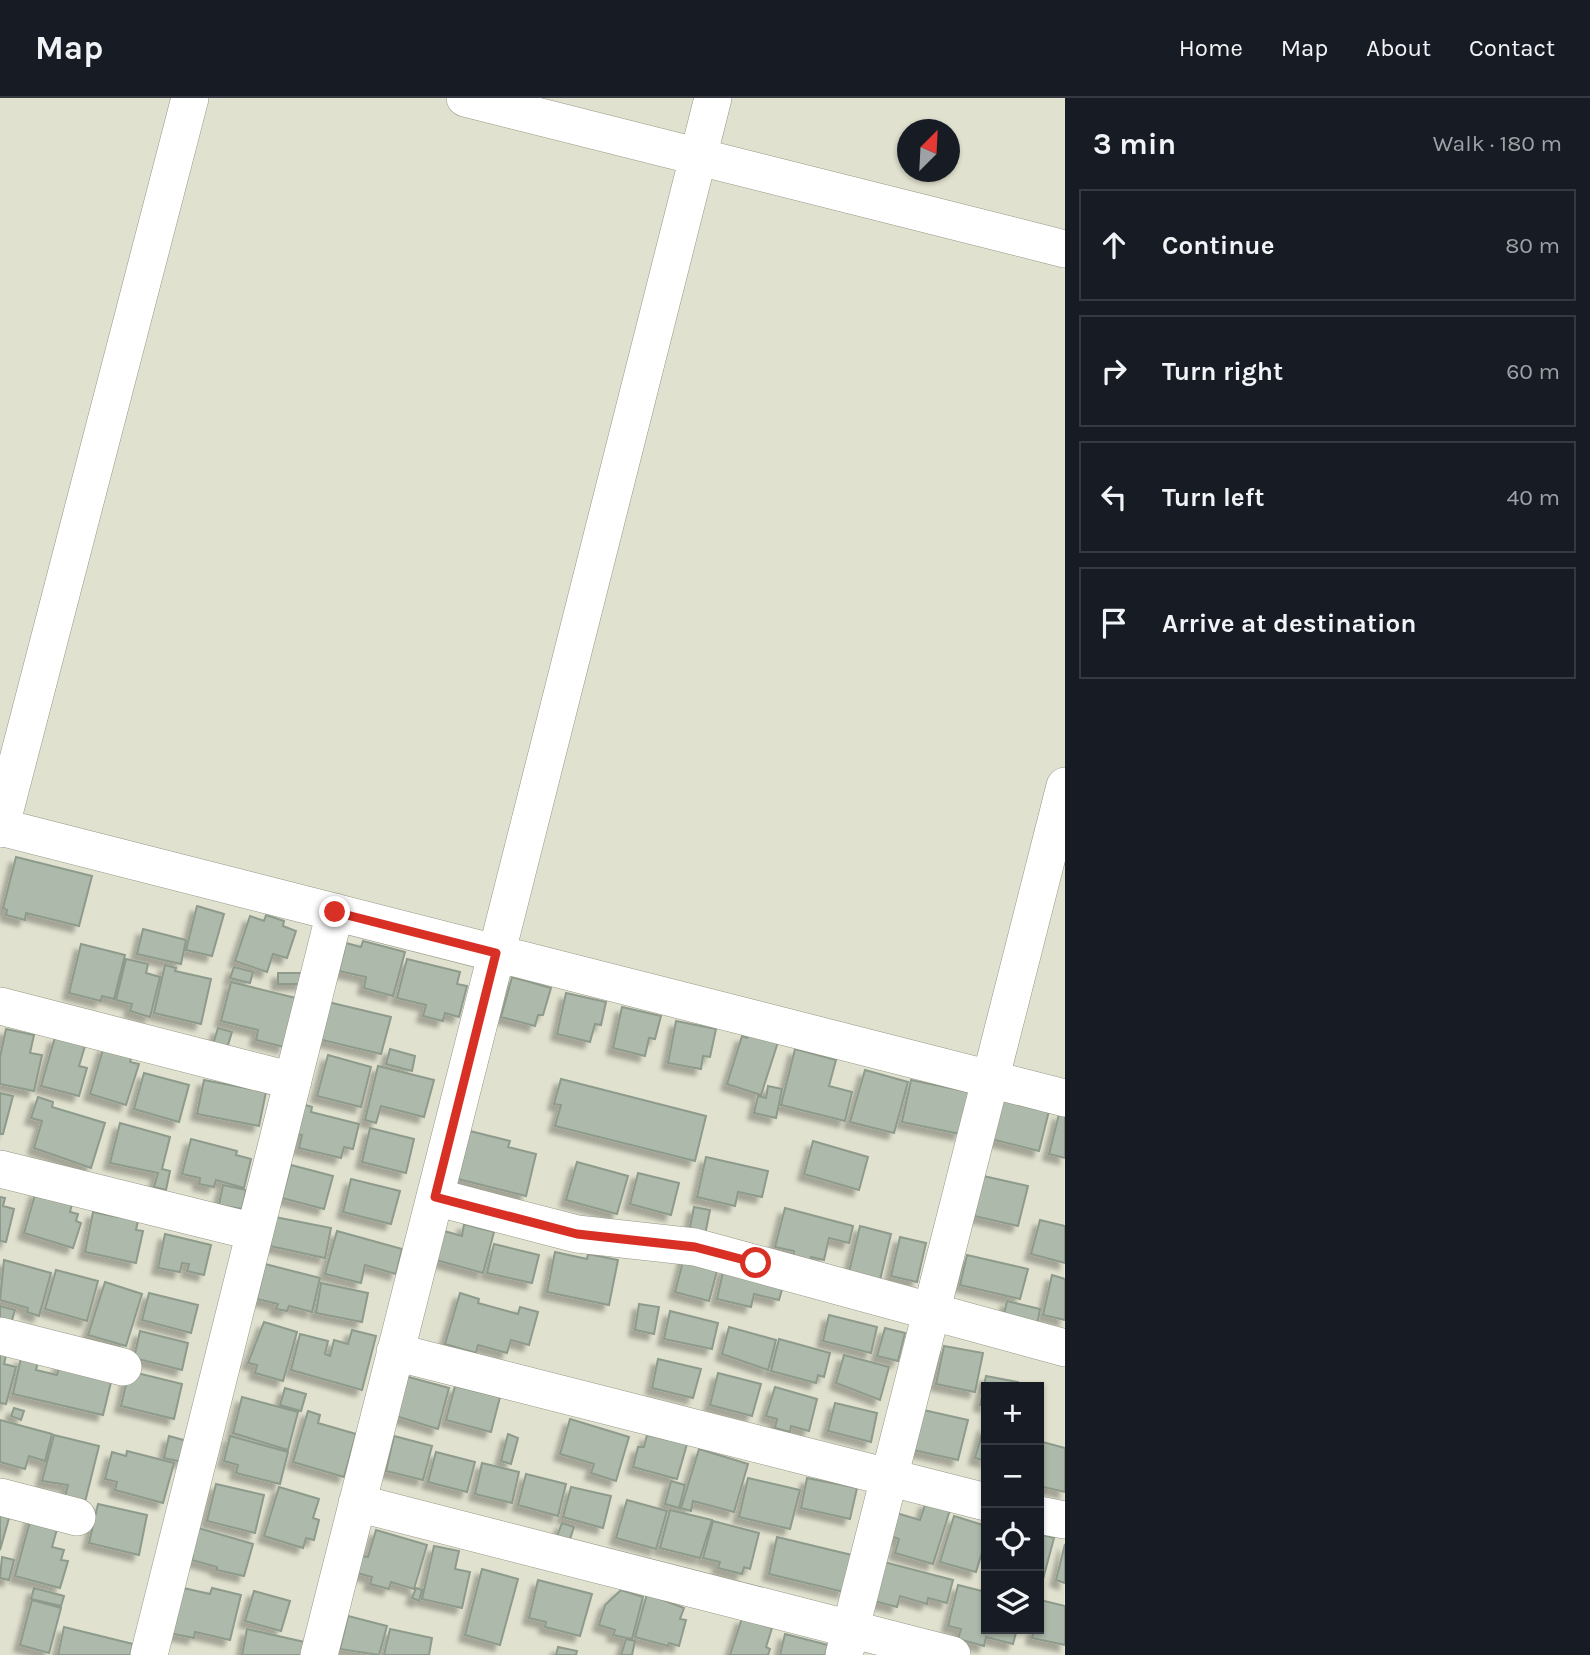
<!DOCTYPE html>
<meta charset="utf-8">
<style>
:root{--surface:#171b24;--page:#242831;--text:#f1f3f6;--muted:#9ea1a6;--line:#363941}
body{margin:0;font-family:Karla,sans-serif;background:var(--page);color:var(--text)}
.controls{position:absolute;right:21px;bottom:21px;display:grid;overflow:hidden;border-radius:0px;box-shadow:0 2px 5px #0004}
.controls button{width:63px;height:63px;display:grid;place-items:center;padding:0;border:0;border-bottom:2px solid var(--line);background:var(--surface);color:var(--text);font:35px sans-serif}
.compass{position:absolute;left:897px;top:21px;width:63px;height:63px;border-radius:50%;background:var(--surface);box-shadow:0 2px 5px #0004;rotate:24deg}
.stop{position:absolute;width:21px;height:21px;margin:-16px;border:5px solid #d93025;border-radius:50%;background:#fff}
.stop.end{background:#d93025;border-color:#fff;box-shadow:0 2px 7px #0008}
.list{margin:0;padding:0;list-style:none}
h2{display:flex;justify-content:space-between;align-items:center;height:91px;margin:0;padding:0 28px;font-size:30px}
h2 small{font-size:23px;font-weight:400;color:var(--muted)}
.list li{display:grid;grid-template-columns:46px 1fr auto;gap:21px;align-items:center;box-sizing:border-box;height:112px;margin:0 14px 14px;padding:0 14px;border:2px solid var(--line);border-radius:0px}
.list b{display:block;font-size:26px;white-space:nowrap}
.list em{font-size:23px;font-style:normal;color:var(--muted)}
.icon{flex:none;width:38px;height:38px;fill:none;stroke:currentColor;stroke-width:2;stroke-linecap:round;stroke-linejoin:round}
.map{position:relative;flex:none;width:1065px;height:1557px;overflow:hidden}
header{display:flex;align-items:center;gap:42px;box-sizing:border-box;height:98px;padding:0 35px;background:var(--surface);border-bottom:2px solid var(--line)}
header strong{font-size:33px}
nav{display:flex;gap:38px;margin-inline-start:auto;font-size:24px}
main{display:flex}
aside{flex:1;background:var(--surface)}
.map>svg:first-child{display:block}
.building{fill:#adbaab;stroke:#8e9b8c;stroke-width:2;filter:url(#shadow)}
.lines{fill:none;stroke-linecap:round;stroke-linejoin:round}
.minor-casing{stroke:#949684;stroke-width:38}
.minor{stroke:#fff;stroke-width:37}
.route{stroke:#d93025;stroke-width:9}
</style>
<header>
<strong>Map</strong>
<nav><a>Home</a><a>Map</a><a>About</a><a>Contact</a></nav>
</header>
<main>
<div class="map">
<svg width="1065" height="1557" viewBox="0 0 1065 1557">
<defs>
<filter id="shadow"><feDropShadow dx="-6" dy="6" stdDeviation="2" flood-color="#0004"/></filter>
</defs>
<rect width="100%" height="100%" fill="#e0e1ce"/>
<!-- building -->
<path class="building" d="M16,759L92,778L79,828L26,815L25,822L6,817L7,812L3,810Z
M197,808L224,816L212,858L186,852Z
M266,817L284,823L283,828L296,833L287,860L273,856L267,874L235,863L250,818L264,823Z
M143,831L186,842L181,866L137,856Z
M363,843L405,854L393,898L364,890L366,879L339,873L346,845L361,849Z
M81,846L125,857L114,901L102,898L101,903L69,895Z
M126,861L148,866L146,875L160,879L150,919L130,913L132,906L116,902Z
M407,861L460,874L457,886L467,888L459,919L445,915L443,923L423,918L426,907L397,900Z
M165,867L176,870L175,873L211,881L201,926L154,915Z
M234,869L253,874L250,885L230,880Z
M278,875H303V886H278Z
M512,879L551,890L543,917H538L535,928L501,919Z
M231,884L296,900L284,949L256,942L258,932L221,923Z
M566,895L606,904L601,927L595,926L590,944L557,936Z
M328,904L391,919L381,956L318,941Z
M622,909L661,918L655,941L649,940L645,958L613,950Z
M676,923L716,931L710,959L703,958L701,971L668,965Z
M218,930L232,934L227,950L213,946Z
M6,931L34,937L30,955L42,957L34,993L0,986V959Z
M749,936L778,944L761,997L727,986L742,938L747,940Z
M55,939L85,948L79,968L87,970L79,998L41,988Z
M104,948L132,957L130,964L139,966L126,1007L90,996Z
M390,951L415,958L412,973L386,966Z
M795,951L836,962L829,988L852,994L845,1023L781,1007Z
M328,957L371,969L361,1009L317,998Z
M378,968L434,982L424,1019L381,1008L376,1025L365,1022Z
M865,972L908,984L894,1035L850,1024Z
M144,975L189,987L179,1024L134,1011Z
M561,981L706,1018L695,1063L555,1028L561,1007L554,1006Z
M204,982L266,994L259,1028L197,1016Z
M911,982L969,994L960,1036L902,1024Z
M768,988L782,991L776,1020L754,1015L758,998L766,1000Z
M0,995L13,998L3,1036H0Z
M38,999L53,1004L52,1009L105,1025L91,1070L34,1050L42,1023L31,1020Z
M1000,1002L1049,1013L1039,1053L991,1041Z
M302,1006L312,1009L311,1014L359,1026L353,1051L344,1049L341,1060L299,1050L302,1037L295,1036Z
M1059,1016L1065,1018V1060L1049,1056Z
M120,1025L170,1039L162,1071L170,1073L166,1092L154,1089L158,1075L110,1065Z
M370,1030L414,1041L406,1075L362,1064Z
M470,1033L510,1043L508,1049L536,1056L526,1098L458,1081Z
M191,1041L237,1053L236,1057L251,1061L244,1090L216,1082L214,1089L199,1086L200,1080L182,1076Z
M813,1043L868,1059L859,1092L804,1076Z
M706,1059L768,1073L762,1099L738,1094L735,1108L697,1099Z
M577,1064L628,1078L617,1116L566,1102Z
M291,1067L333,1078L324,1111L282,1100Z
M638,1075L679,1085L671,1117L630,1106Z
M979,1077L1028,1088L1018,1128L970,1117Z
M351,1081L400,1093L391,1126L343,1114Z
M223,1087L246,1092L242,1111L219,1107Z
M36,1093L72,1106L70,1114L78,1116L76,1123L81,1125L73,1150L24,1135Z
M0,1099L5,1100L3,1108L14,1111L6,1144L0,1143Z
M694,1109L710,1112L705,1137L689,1134Z
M785,1110L853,1128L849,1145L829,1140L824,1162L811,1159L810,1165L793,1161L794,1153L775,1149Z
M93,1114L118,1119L139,1118L136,1132L143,1133L136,1165L85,1154Z
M275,1119L331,1130L325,1160L270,1148Z
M1040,1122L1065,1128V1165L1031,1156Z
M464,1126L494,1134L483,1175L436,1162L444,1133L462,1138Z
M860,1128L891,1136L880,1182L849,1174Z
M337,1133L402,1151L396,1176L365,1167L361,1185L325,1176Z
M165,1136L211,1147L204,1177L187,1173L189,1166L182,1165L180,1174L158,1170Z
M900,1139L926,1145L917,1184L891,1178Z
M494,1146L539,1157L532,1185L487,1175Z
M555,1154L587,1161L588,1156L618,1162L609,1207L547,1194Z
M685,1156L719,1165L709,1203L675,1194Z
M967,1157L1028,1171L1020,1201L960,1187Z
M4,1162L51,1175L39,1218L27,1214L28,1210L0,1202Z
M265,1166L320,1180L312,1214L289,1208L287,1213L276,1211L278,1206L257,1201Z
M724,1169L784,1184L779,1202L754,1196L751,1209L717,1201Z
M56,1172L98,1183L87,1223L45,1211Z
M1052,1177L1065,1181V1222L1043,1217Z
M105,1184L142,1196L126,1248L88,1237Z
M321,1185L368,1195L362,1224L316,1215Z
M149,1195L198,1207L191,1235L142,1222Z
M460,1195L479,1201L478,1205L518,1216L520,1209L538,1214L529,1247L511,1242L507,1255L478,1247L476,1255L445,1246Z
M1007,1203L1040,1211L1036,1232L1002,1225Z
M639,1206L659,1209L654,1236L635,1232Z
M0,1208L15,1212L10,1229L0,1225Z
M670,1213L718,1225L712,1251L664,1241Z
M829,1217L877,1229L871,1255L823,1243Z
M264,1224L297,1234L283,1283L255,1275L257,1267L248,1265Z
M729,1229L776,1242L768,1272L722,1256Z
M885,1230L905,1235L898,1263L877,1258Z
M352,1232L376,1238L362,1292L291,1272L300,1236L328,1243L325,1256L330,1258L334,1242L348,1246Z
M140,1233L188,1245L182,1272L134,1260Z
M779,1241L830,1255L824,1279L818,1277L816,1285L771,1273Z
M0,1247L8,1249L4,1266L16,1269L6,1306L0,1305Z
M944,1248L983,1255L975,1294L936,1286Z
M844,1257L889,1269L880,1302L836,1285Z
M21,1260L38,1263L36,1272L57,1277L60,1265L113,1276L103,1317L13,1296Z
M658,1261L701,1271L693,1300L652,1290Z
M129,1273L182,1286L174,1321L121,1308Z
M718,1275L761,1286L752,1318L710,1307Z
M405,1278L449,1290L438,1331L396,1318Z
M986,1278L1018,1284L1017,1289H986V1308L980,1307Z
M455,1288L500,1299L491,1334L446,1322Z
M775,1289L817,1301L809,1333L791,1328L790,1334L775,1330L777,1321L766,1318Z
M285,1290L306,1296L301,1313L280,1307Z
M242,1299L298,1314L288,1352L233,1335Z
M835,1305L877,1315L871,1344L828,1333Z
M14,1310L24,1313L21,1322L11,1318Z
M919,1311L968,1322L958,1362L909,1351Z
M308,1313L320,1317L318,1325L356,1336L344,1379L293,1364Z
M570,1321L629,1339L616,1383L591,1375L594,1366L560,1356Z
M0,1322L52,1336L45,1363L29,1358L25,1371L0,1364Z
M984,1328L986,1329V1363L975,1360Z
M508,1336L518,1340L511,1366L501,1363Z
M54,1337L99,1348L85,1404L65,1399L68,1387L42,1383Z
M647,1337L687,1346L677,1381L633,1369L638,1349H644Z
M169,1338L187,1343L182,1364L164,1360Z
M230,1338L288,1354L280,1386L236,1375L238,1367L224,1363Z
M394,1338L432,1348L423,1382L386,1373Z
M1039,1343L1065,1350V1394L1039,1388Z
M699,1351L748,1366L734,1414L693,1403L691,1413L681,1410Z
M127,1353L174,1365L163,1405L115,1392L117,1384L105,1381L112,1354L126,1358Z
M436,1354L475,1364L467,1394L428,1384Z
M482,1365L519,1374L512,1405L475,1396Z
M526,1376L566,1386L558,1418L518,1407Z
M748,1380L800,1392L790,1431L739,1419Z
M807,1380L857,1390L850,1421L801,1410Z
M671,1383L685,1387L679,1410L665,1406Z
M216,1386L264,1397L255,1435L207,1423Z
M279,1389L319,1401L313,1420L319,1422L314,1442L306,1440L303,1450L264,1438Z
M571,1389L611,1398L603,1430L563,1419Z
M627,1402L667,1413L656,1451L616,1440Z
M926,1404L950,1412L933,1466L895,1455L899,1441L886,1436L893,1414L920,1422Z
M98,1406L147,1417L139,1457L89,1445Z
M0,1410L11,1413L0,1452Z
M670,1412L712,1422L700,1460L660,1450Z
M32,1416L59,1424L52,1449L64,1452L61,1462L68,1463L60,1490L15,1478Z
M954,1418L986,1428V1441L976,1474L940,1464Z
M713,1423L759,1435L750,1471L744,1469L742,1476L718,1470L720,1464L703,1460Z
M562,1425L574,1429L569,1444L556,1441Z
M195,1429L253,1446L244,1478L217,1472V1469L192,1462L193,1457L188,1456Z
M376,1432L427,1447L414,1491L391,1484L389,1491L370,1486L372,1479L357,1475L362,1458L368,1459Z
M1039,1436L1054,1440L1043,1481L1039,1480Z
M777,1439L852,1457L844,1494L769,1476Z
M1065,1446V1485L1056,1482Z
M434,1448L459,1453L455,1471L470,1474L462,1510L422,1501Z
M2,1459L14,1462L9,1482L0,1480Z
M880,1463L953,1482L947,1505L928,1500L927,1506L900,1498L897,1509L870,1502Z
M482,1471L518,1481L500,1547L465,1537Z
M538,1482L592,1496L580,1538L545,1529L546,1524L529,1520Z
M958,1487L986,1494V1531H1017L1013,1546L986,1539L984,1548L958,1541L961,1531L948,1528Z
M179,1489L210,1496L212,1490L241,1497L230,1542L195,1534L194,1540L169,1535Z
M34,1490L64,1498L61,1508L31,1501Z
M416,1490L422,1492L419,1503L412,1500Z
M621,1492L643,1499L632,1541L613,1537L615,1532L599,1527L605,1507Z
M254,1493L290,1503L281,1533L245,1523Z
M647,1496L684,1510L680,1521L686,1522L679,1548L669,1545L668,1548L635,1539Z
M32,1502L61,1510L49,1555L20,1547Z
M1040,1502L1065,1508V1547L1032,1540L1034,1531H1039Z
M348,1518L387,1528L379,1557L340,1551Z
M742,1520L772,1530L766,1549L770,1551L768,1557H730Z
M64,1529L133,1546L130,1557H58Z
M247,1531L309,1545L306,1557H242Z
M390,1531L432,1540L429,1557H384Z
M785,1536L828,1547L825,1557H780Z
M626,1541L635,1543L632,1557H621Z
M558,1549L577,1553L576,1557H556Z"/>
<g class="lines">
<!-- minor casing -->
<g class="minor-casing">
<path id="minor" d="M465,0L1065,151
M0,729L1065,1000
M0,731L190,0
M0,908L293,983
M0,1071L255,1134
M435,1099L577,1136L695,1149L1065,1250
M0,1238L123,1269
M395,1254L986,1404
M0,1399L77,1419
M357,1405L952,1557
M1039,1417L1065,1422
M149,1557L335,814
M319,1557L713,0
M844,1557L1065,688"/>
</g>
<!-- minor -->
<use href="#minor" class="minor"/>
</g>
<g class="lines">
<!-- route -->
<path class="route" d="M335,814L496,855L435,1099L577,1136L695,1149L756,1165"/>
</g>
</svg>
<div class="controls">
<button>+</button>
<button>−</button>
<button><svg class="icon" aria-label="locate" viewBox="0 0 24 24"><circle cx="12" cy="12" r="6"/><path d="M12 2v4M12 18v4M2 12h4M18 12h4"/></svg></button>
<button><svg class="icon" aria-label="layers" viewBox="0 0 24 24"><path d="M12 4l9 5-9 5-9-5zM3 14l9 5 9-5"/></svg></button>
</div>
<svg class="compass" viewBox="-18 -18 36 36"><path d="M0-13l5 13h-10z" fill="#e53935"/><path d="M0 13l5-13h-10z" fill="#9ea1a6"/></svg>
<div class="stop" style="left:756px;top:1165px"></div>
<div class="stop end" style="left:335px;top:814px"></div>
</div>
<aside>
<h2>3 min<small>Walk · 180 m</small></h2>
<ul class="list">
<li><svg class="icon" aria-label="ahead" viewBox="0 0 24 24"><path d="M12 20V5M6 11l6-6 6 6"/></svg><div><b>Continue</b></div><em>80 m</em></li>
<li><svg class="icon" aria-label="right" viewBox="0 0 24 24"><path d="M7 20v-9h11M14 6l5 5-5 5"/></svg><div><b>Turn right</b></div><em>60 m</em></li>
<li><svg class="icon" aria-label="left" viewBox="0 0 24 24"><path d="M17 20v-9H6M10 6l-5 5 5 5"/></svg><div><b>Turn left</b></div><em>40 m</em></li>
<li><svg class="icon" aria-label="arrive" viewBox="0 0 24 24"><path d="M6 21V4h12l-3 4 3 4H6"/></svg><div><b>Arrive at destination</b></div></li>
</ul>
</aside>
</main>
